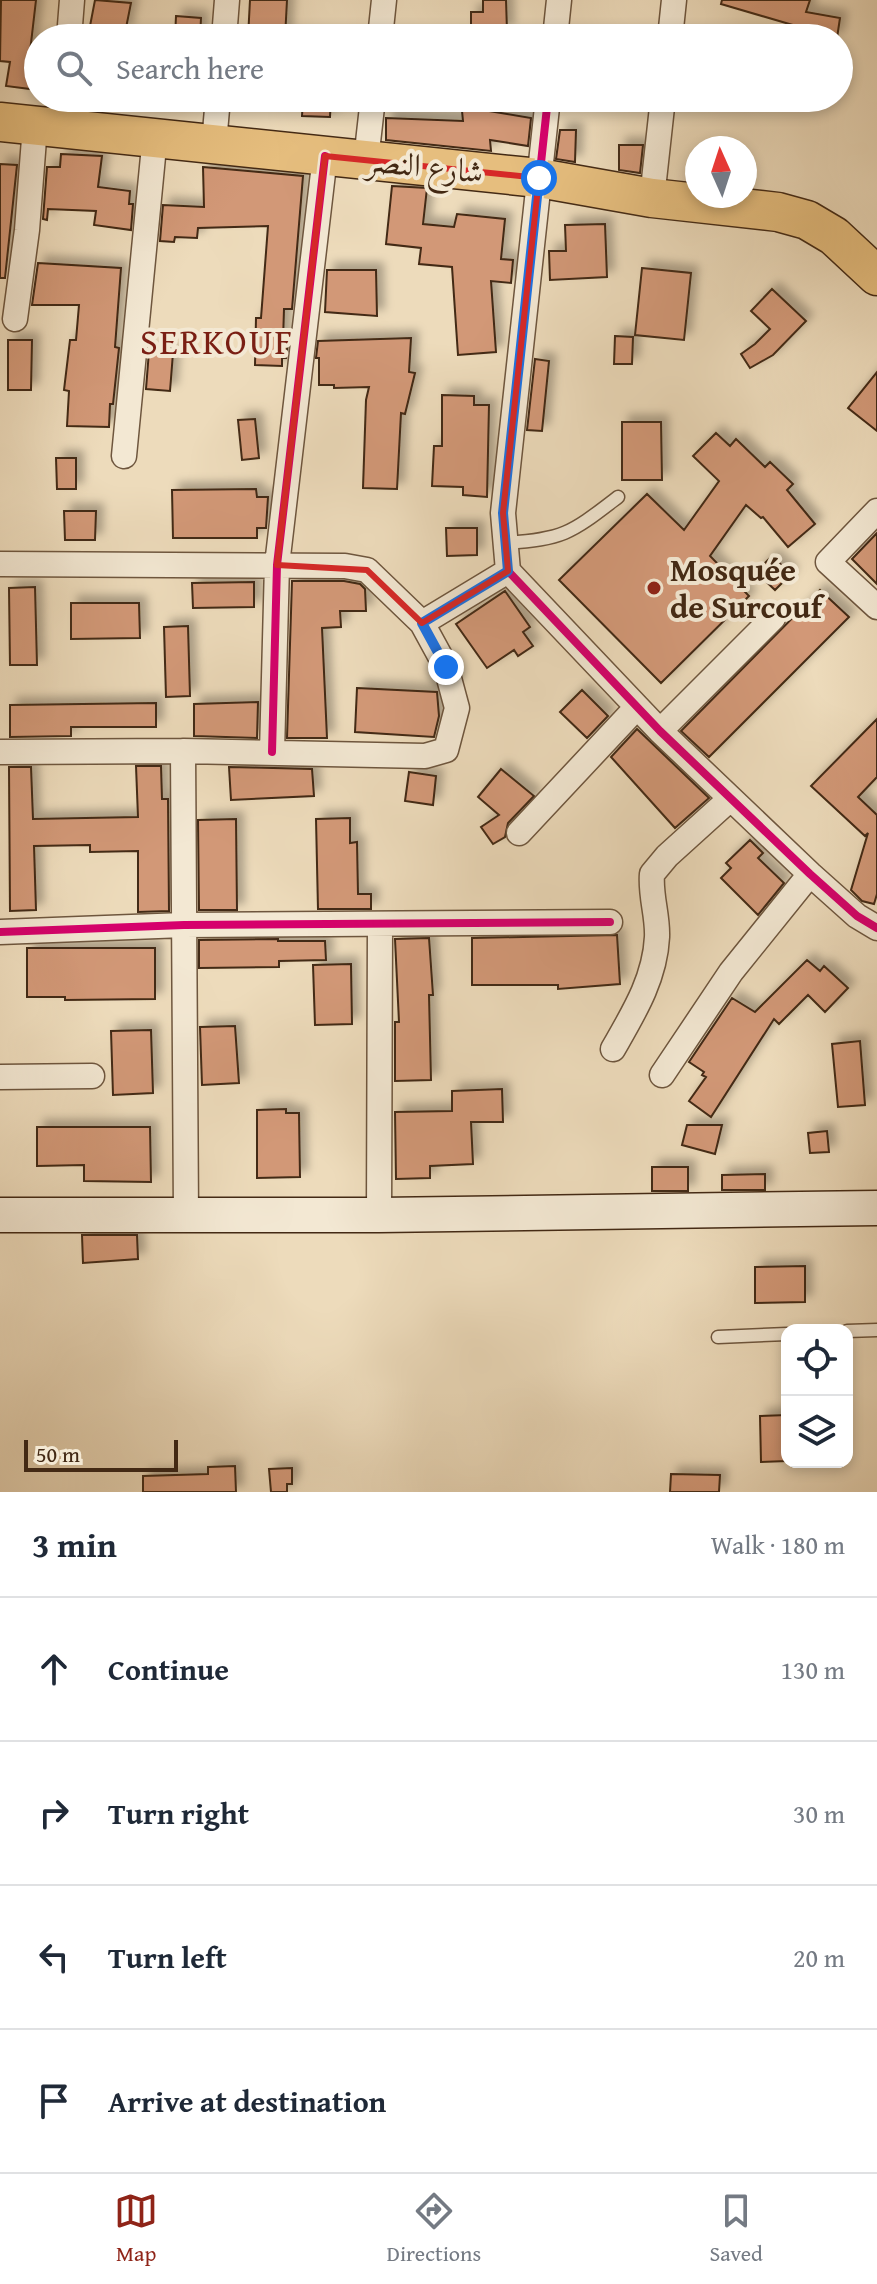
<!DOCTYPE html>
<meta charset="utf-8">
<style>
:root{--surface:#fff;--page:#f6f6f7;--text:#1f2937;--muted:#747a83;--line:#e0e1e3;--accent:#8f2418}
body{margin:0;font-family:"Gentium Book Plus",Amiri,serif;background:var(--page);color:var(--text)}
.controls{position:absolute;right:24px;bottom:24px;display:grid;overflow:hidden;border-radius:16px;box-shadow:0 4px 12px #0003}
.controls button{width:72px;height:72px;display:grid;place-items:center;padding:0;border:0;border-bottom:2px solid var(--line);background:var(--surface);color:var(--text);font:40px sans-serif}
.compass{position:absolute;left:685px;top:136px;width:72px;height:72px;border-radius:50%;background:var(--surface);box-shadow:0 4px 12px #0003;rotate:357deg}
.scale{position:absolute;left:24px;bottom:20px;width:154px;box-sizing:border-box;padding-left:8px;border:4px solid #432914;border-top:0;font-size:22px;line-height:28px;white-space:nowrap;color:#432914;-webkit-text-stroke:6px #f3e8d3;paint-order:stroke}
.stop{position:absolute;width:24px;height:24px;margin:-18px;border:6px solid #1a73e8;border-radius:50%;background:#fff}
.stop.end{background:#1a73e8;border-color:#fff;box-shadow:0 2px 8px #0008}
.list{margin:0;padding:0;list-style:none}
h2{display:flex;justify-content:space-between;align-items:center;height:104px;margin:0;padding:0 32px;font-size:34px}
h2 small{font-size:26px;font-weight:400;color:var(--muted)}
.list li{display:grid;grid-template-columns:52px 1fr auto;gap:24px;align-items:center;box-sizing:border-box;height:144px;padding:0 32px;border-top:2px solid var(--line)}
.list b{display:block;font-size:30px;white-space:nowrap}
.list em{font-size:26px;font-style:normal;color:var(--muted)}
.icon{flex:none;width:44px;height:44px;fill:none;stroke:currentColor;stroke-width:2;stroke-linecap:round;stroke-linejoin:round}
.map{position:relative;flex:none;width:877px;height:1492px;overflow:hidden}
.search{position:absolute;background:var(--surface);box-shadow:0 4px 12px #0003;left:24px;right:24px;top:24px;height:88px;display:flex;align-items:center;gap:20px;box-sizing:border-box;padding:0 28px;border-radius:44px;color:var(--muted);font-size:30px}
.sheet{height:680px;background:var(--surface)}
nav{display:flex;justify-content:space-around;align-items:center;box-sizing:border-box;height:112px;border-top:2px solid var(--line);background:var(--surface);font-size:22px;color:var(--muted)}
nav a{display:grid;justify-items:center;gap:4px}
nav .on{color:var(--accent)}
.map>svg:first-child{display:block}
.building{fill:#d29877;stroke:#432914;stroke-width:2;filter:url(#shadow)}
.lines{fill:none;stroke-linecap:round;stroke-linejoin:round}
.lane-casing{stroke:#6e563e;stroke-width:15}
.street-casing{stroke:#6e563e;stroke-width:27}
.secondary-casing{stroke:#432914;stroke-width:37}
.primary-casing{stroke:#432914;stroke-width:41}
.lane{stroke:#f3e8d3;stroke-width:12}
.street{stroke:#f3e8d3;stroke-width:24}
.secondary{stroke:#f3e8d3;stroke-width:34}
.primary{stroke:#e6be7e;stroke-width:38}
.cycleway-casing{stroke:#f3e8d3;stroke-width:13}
.cycleway{stroke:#d6006c;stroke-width:8}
.route{stroke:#1a73e8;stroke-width:10}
.marked{fill:none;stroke:#d62828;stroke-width:6;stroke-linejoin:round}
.poi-dot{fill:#8f2418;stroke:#f3e8d3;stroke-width:3}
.labels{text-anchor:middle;stroke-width:8;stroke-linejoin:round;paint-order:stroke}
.street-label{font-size:32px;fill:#432914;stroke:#f3e8d3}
.poi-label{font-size:32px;font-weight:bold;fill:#432914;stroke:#f3e8d3;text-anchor:start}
.quarter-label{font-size:36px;letter-spacing:2px;fill:#7a1f14;stroke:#f3e8d3}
</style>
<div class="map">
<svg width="877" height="1492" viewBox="0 0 877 1492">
<defs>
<filter id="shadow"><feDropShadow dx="7" dy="-7" stdDeviation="4" flood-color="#0004"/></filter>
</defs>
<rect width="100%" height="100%" fill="#eddbbb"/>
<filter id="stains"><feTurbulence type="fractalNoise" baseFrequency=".0025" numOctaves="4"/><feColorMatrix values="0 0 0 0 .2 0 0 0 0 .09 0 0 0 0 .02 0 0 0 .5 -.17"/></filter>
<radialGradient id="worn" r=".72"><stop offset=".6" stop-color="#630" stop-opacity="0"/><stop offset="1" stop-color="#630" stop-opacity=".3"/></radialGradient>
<!-- building -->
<path class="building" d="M1,0H36L30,52L38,53V90L6,86L10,62L0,61Z
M95,0L131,3L125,33L90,26Z
M250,0H287L285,38H248Z
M483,0H506L507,31H471V12H483Z
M722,0H810L806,12L840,18L837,38H801L803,28L721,4Z
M176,16L201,18L200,38H175Z
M303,98H331L330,117L302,116Z
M483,110L531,118L528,146L490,140L491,151L386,140V118L463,121L462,111Z
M560,130H576L575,162L556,159Z
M619,145H643L640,173L619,170Z
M61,154L102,156L98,187L130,191L129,204H133L131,230L94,225L96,211L48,209L47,220L43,219L47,167H60Z
M0,164L17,165L5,278H0Z
M203,167L303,176L292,309H284L283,341H288L286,358H282V366L255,365L256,318H261L268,226L198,228L197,238L175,237L174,242L160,241L163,205L204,207Z
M392,186L427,188L423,224L454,227L457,214L505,219L501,259L513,260L511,283L491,281L496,352L458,355L452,267L419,264L421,248L386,244Z
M605,224L607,277L550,280L549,251H566L565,225Z
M38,263L121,268L115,347L119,348L113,404H110L109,427L67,426L69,391L64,390L70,340H76L79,305H32Z
M642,268L691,273L684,340L635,335Z
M327,270H376L377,316L325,312Z
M772,289L806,321L773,355L750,368L741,354L755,344L770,329L751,311Z
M615,336L633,337L632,364H614Z
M411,338L409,372L415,373L405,414L401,413L397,489L363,488L366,400L369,387L334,388V385H319V358H316L318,341Z
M8,340H32L31,390H8Z
M149,351L173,353L170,391L146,389Z
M535,359L549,361L542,431L527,430Z
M877,372V431L848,408Z
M442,395L474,396V405H489L487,497L463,495V487L432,486L434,446H442Z
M255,419L259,458L242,460L238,420Z
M622,422H661L662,480H622Z
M716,433L730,446L736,439L765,467L770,462L793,484L787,490L815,524L788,547L763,517L761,518L746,505L710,556L749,596L661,683L559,580L647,494L684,530L719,481L693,456Z
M56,458H76V489H57Z
M256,489L257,497H268L266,528H257V538H173L172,490Z
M64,511H96L95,540H65Z
M446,528H477V555L447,556Z
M877,533V584L852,559Z
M772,556L791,574L775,590L756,572Z
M292,581H344L360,584L365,589L366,611H340L341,627L322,628L327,738H287Z
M254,582V607L193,608L192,583Z
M35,587L37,665H10L9,588Z
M820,590L849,617L709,757L681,731Z
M505,591L530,627L523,632L533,646L518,656L514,650L487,668L456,624Z
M71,603H139L140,638L71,639Z
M188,626L190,696L166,697L164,627Z
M357,688L437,692L439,716L434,737L355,732Z
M582,690L608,716L587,738L560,712Z
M258,702L257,738L194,736V704Z
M156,703V727H71V736L10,737V705Z
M877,719V777L858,797L877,815V894L874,904L862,901L851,890L868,833L865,836L811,786Z
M637,729L709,798L675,828L611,757Z
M136,766H161L162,799H168L169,911L138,912V851L90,852V845L34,846L36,910L10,911L9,767H31L33,819L138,817Z
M229,767L312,769L314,796L231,800Z
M501,769L534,796L508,823L505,837L493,844L481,827L499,815L478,797Z
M409,772L436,776L433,805L405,801Z
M350,818V843L357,842L358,894H371V909H318L316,819Z
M236,819L237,910H199L198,820Z
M750,840L763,853L758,858L784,883L758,915L721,878L731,868L726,863Z
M617,935L620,984L558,989V985H472V938Z
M429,938L433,995H429L431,1080L395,1081V1022H399L395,939Z
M278,939V941H325L326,960L279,961V967L199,968V940Z
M27,948H155V999L65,1000V997H27Z
M807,960L820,971L824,966L848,988L825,1012L808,995L779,1024L774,1019L711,1117L689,1101L706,1077L702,1075L704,1072L689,1062L732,998L755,1012Z
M351,964L352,1024L315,1025L313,965Z
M235,1026L239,1083L202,1085L200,1027Z
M151,1030L153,1093L113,1095L111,1031Z
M860,1041L865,1105L838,1107L832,1044Z
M502,1089L503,1122H471L473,1164L430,1166V1178L396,1179L395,1112L452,1111V1091Z
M286,1109V1113H299L300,1177L257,1178V1110Z
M687,1125H722L715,1154L682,1145Z
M37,1127H150L151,1182L84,1181V1165L37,1166Z
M827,1131L829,1152L810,1153L808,1133Z
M652,1167H688V1191H652Z
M765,1174V1190H722V1175Z
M82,1235H137L138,1259L83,1263Z
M805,1266V1302L755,1303V1267Z
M787,1415V1461L761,1462L760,1416Z
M235,1466L236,1492H143V1476L208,1474V1467Z
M292,1468V1484H287V1492H271L269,1469Z
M671,1474L720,1475L719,1492H670Z"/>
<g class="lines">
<!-- lane casing -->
<g class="lane-casing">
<path id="lane" d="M505,543C565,539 571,533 618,497
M847,1331L877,1330
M718,1337L787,1334"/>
</g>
<!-- street casing -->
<g class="street-casing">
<path id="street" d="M69,38L72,0
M224,38L227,0
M380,38L384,0
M555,38L559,0
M670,38L674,0
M548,98L503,513L508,571L660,731L810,874L857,916L877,928
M62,128L64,98
M214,143L218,98
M366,160L373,98
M652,198L663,98
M15,319L27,230L35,126
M124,456L155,136
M877,511L828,562L877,607
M0,564L345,566L367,570L422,623L508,571
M660,731L773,618
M183,751L186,1215
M0,752L183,751L425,756L446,750L457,708L446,667L422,623
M272,752L277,565L325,156
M519,833L637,707
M0,932L184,925L610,922
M613,1049C633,1014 655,979 657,937C658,916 650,895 652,874L667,856L730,799
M662,1075L731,972L810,874
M0,1077L92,1076
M379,1215L380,924"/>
</g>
<!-- secondary casing -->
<g class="secondary-casing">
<path id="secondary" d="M0,1215H379L877,1208"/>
</g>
<!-- primary casing -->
<g class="primary-casing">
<path id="primary" d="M0,122L539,178L652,198L778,212L807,220L834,236L877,276"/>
</g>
<!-- lane -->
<use href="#lane" class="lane"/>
<!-- street -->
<use href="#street" class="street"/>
<!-- secondary -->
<use href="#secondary" class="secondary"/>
<!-- primary -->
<use href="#primary" class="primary"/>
<!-- cycleway casing -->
<g class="cycleway-casing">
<path id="cycleway" d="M548,98L503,513L508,571L660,731L810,874L857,916L877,928
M272,752L277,565L325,156
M0,932L184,925L610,922"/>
</g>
<!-- cycleway -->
<use href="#cycleway" class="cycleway"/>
</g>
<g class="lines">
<!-- route -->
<path class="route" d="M446,667L422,623L508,571L503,513L539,178"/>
</g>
<!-- marked area -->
<path class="marked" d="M325,156L539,178L503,513L508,571L422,623L367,570L277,565Z"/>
<!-- markers -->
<circle class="poi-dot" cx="654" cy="588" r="8"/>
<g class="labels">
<!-- street labels -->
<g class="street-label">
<text transform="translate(425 166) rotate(6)" y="11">شارع النصر</text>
</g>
<!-- poi labels -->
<g class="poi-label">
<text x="670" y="581">Mosquée<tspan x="670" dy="37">de Surcouf</tspan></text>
</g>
<!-- quarter labels -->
<g class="quarter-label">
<text x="217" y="354">SERKOUF</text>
</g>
</g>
<rect width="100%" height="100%" filter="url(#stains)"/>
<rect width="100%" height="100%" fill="url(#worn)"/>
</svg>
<div class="controls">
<button><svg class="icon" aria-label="locate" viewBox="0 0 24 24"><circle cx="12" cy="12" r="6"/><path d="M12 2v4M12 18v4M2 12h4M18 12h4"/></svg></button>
<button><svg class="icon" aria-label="layers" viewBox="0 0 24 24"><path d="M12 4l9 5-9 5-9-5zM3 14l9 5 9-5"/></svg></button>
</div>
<svg class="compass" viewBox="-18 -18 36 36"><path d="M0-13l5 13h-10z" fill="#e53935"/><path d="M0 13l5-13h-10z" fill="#747a83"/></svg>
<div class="scale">50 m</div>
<div class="stop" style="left:539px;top:178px"></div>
<div class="stop end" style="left:446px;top:667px"></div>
<div class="search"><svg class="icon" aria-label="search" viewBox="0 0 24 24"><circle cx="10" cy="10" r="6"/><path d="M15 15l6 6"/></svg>Search here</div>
</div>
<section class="sheet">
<h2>3 min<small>Walk · 180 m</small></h2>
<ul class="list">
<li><svg class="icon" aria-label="ahead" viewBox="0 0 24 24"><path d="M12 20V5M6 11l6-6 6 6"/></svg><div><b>Continue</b></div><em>130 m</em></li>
<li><svg class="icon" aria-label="right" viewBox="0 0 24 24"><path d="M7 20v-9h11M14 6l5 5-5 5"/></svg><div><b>Turn right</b></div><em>30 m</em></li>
<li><svg class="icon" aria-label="left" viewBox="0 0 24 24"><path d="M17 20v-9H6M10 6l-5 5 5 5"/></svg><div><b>Turn left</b></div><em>20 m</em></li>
<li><svg class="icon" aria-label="arrive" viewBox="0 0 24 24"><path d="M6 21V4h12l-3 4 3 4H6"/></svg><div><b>Arrive at destination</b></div></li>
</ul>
</section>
<nav>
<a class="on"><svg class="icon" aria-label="map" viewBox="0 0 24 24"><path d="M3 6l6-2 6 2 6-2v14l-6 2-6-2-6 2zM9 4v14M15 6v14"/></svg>Map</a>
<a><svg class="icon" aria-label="directions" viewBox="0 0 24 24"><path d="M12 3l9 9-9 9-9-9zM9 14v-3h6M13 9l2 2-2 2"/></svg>Directions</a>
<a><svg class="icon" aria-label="saved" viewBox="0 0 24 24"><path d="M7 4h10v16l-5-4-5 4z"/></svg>Saved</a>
</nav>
